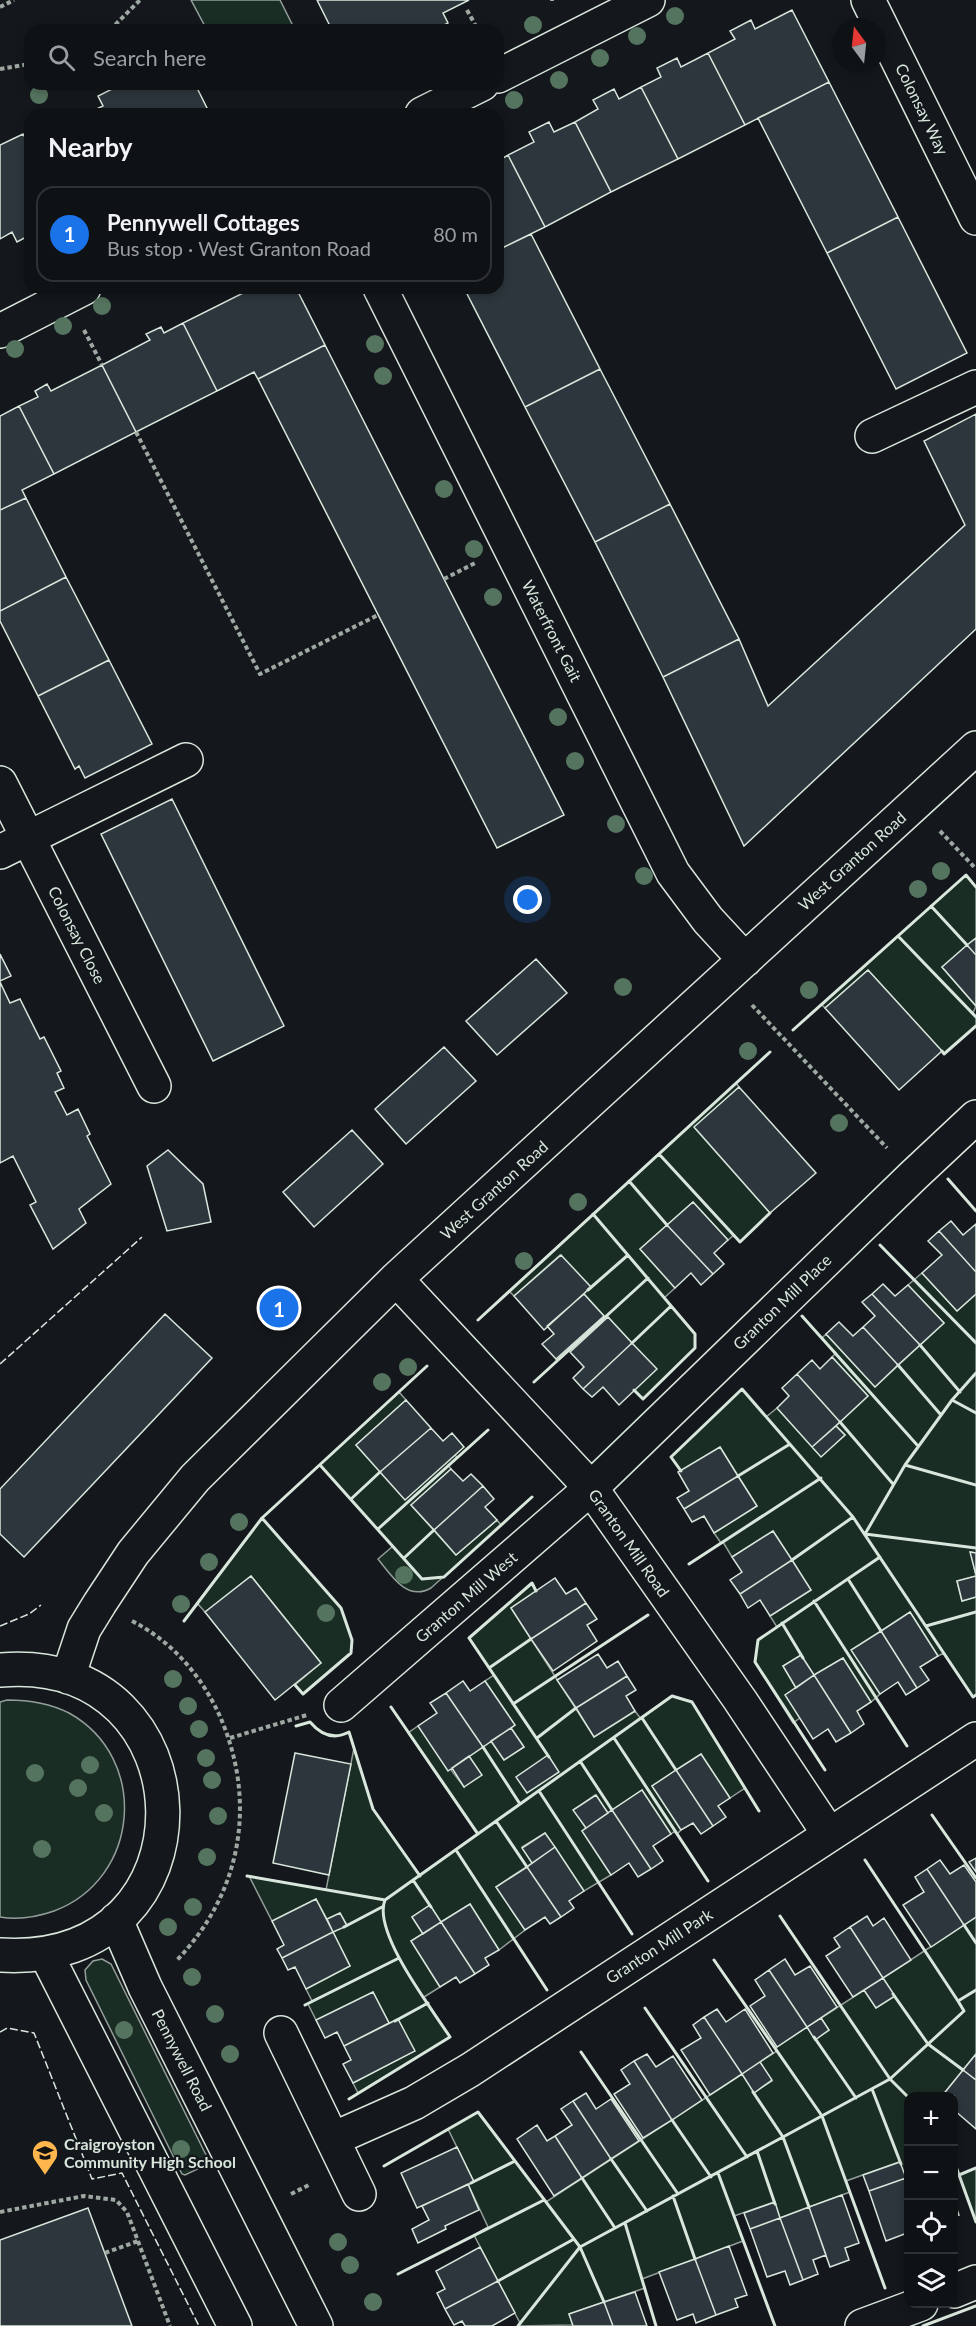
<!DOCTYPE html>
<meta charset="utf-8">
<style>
:root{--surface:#0f1215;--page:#1d2022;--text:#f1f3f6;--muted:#9b9ea0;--line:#2f3234;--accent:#1a73e8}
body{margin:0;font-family:Lato,sans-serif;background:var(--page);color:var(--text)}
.controls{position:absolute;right:18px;bottom:18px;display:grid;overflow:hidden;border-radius:12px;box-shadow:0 3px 9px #0003}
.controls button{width:54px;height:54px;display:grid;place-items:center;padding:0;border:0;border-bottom:2px solid var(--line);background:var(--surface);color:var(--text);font:30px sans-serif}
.compass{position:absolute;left:832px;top:18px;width:54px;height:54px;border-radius:50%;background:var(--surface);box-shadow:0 3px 9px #0003;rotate:345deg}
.you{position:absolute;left:528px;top:900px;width:21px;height:21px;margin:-15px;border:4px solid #fff;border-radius:50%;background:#1a73e8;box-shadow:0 0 0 9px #1a73e833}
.badge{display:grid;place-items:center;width:39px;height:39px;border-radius:50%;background:var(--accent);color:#fff;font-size:20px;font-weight:700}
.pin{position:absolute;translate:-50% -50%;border:3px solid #fff;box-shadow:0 2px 6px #0006}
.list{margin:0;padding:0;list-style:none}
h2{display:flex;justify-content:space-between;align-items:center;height:78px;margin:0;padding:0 24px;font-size:26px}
h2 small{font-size:20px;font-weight:400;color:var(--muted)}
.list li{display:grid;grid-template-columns:39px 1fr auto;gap:18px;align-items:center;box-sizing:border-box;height:96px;margin:0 12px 12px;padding:0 12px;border:2px solid var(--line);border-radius:18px}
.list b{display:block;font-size:22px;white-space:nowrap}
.list p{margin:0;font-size:20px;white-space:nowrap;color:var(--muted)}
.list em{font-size:20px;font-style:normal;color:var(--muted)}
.icon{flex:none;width:33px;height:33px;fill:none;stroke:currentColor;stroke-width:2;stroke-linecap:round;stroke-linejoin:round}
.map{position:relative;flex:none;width:976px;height:2326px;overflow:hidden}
.search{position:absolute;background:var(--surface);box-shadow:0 3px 9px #0003;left:24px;top:24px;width:480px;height:66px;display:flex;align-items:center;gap:15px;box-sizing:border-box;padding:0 21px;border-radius:18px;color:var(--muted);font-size:22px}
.panel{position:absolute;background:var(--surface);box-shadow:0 3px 9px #0003;left:24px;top:108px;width:480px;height:186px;border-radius:18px}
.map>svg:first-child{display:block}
.green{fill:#1a2d24;stroke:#939e99;stroke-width:1.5}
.building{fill:#2c363c;stroke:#d8e6dc;stroke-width:1.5}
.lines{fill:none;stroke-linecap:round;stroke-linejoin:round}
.minor-casing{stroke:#d8e6dc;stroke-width:36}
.path{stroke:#9da8a2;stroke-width:4;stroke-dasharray:4.5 3;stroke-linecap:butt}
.minor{stroke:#14181c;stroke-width:33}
.fence{stroke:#d8e6dc;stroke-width:1.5;stroke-dasharray:8 3;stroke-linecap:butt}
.wall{stroke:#d8e6dc;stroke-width:3}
.tree{fill:#55745f}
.labels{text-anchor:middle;stroke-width:4.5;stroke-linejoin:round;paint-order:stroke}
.street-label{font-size:16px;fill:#d8e6dc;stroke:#14181c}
.poi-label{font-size:16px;font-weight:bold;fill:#d8e6dc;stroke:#14181c;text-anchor:start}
</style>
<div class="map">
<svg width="976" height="2326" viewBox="0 0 976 2326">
<rect width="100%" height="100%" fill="#14181c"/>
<!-- green -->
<path class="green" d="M191,0H280L295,30H207Z
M966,875L976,887V938L942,967L976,1006L973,1013L976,1017V1026L944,1054L868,970L825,1008L822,1005Z
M736,1083L739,1087L695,1128L770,1213L740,1242L734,1235L728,1240L693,1202L640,1249L675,1288L664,1298L695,1334V1348L643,1399L634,1390L632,1343L608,1317L557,1361L556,1359L604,1316L584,1294L590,1287L560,1255L514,1296L509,1291Z
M922,1273L957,1311L976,1294V1553L971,1552L976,1576L957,1581L962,1601L976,1597V1695L973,1697L944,1653L938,1656L910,1612L852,1650L880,1694L871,1702L843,1658L814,1675L801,1655L783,1666L796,1688L800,1718L793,1723L755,1662L758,1640L777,1627L770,1616L811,1590L773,1531L732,1557L723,1542L721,1543L714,1533L757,1506L720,1447L681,1471L671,1457L742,1389L766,1417L777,1408L821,1456L845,1435L836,1426L868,1396L832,1357L836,1353L822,1338L826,1334L875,1387L944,1323L908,1285Z
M399,1392L406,1400L356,1445L405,1499L455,1455L457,1457L448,1465L451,1469L411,1505L456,1555L497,1520L501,1525L431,1588C407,1602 391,1575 378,1559L393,1546L320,1465Z
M262,1518L341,1608L352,1640L351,1653L303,1694L295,1685L321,1663L251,1576L205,1612L197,1603Z
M532,1583L536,1591L511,1608L594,1737L635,1711L641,1719L672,1696L692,1702L745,1788L730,1798L701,1754L652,1786L681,1830L677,1834L675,1831L671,1834L642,1790L608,1813L595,1795L574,1810L586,1828L582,1831L611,1875L584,1891L545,1833L522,1847L532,1863L496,1887L525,1930L499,1950L470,1904L441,1922L430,1905L412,1917L423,1934L411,1941L440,1987L424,1997L450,2037L358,2093L353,2083L414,2051L398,2019L389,2023L373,1992L316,2020L308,2004L312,2001L306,1989L350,1966L333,1932L347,1925L340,1913L327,1919L316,1899L272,1921L249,1876L326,1890L354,1748L373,1809L420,1875L477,1834L408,1733L418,1726L464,1787L469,1756L491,1741L504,1760L524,1747L511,1728L515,1725L485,1681L494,1675L469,1638Z
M7,1700C28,1700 49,1703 69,1713C150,1758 140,1879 54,1911C37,1917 18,1920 0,1917V1702Z
M976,1917V2054L942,2096H908V2177L906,2178L899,2162L846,2181L850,2192L780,2218L774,2202L734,2216L743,2241L642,2279L645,2288L569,2314L573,2325L518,2326L520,2323L474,2235L488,2227L468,2184L474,2182L448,2129L478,2112L546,2202L742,2074L754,2092L772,2081L760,2062L777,2051L775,2048L807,2027L816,2039L829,2030L821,2018L864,1990L876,2008L894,1996L883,1978Z
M102,1959L111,1964L208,2159L206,2165L185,2175L182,2174L86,1980L85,1970L93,1961Z
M976,2168V2222L959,2175Z"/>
<!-- building -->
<path class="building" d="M317,0H469L443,13L448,23L435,30H332Z
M792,10L829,82L745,125L708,53L735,39L730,31L751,20L755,29Z
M708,53L745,125L678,159L641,87L661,77L657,68L677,58L681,67Z
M829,82L898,217L827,253L758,118Z
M122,84H195L210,114H86L103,106L98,96Z
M641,87L678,159L611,192L575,122L598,109L593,100L614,89L619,99Z
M549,122L554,132L575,122L611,192L545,227L508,155L534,142L529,132Z
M23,134L28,143L30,142V235L17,242L12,232L0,239V145Z
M508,155L545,227L498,250V161Z
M898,217L967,353L896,389L827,253Z
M531,234L600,369L525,407L464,288H498V250Z
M253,288H296L325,345L258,379L254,372L217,391L183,323Z
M183,323L217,391L136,432L102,365L150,340L146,334L161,327L164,333Z
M325,345L564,815L497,848L258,379Z
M102,365L136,432L54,474L19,406L38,397L35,391L47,384L51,391Z
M600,369L670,504L595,542L525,407Z
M19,406L54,474L22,490L26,498L0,510V416Z
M976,414V629L744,846L663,677L739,639L768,706L965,525L924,441Z
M26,498L66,577L0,611V510Z
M670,504L739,639L663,677L595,542Z
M66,577L109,660L38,696L0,621V611Z
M109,660L152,744L85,778L79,766L75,769L38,696Z
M172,799L284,1026L213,1061L101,834Z
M976,938V955L967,945Z
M967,945L976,955V1006L942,967Z
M0,954L11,976L0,981Z
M536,959L567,993L497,1055L466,1021Z
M868,970L942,1051L899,1090L825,1008Z
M0,982L10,1003L20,999L40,1039L44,1037L61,1071L57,1073L64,1088L55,1092L67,1115L78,1109L90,1134L87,1136L111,1184L79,1209L86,1223L53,1249L30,1205L36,1202L13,1156L0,1163Z
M444,1047L476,1081L406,1144L375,1109Z
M739,1087L816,1173L770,1213L694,1127Z
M352,1130L383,1164L314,1227L283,1192Z
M168,1150L203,1184L211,1222L167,1231L147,1166Z
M693,1202L728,1240L714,1253L724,1264L713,1274L667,1225Z
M951,1221L963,1235L976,1224V1272L939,1231Z
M667,1225L713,1274L701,1285L691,1273L675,1288L640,1249Z
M939,1231L976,1272V1294L957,1311L922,1273L942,1255L928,1241Z
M561,1255L591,1287L544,1330L514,1296Z
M883,1284L895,1296L908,1285L944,1323L920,1345L872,1294Z
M584,1294L604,1316L556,1359L542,1344L554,1334L547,1326Z
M872,1294L920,1345L898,1365L863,1327L875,1316L862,1302Z
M165,1314L212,1358L24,1557L0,1534V1489Z
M608,1317L632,1343L583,1389L573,1378L584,1367L570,1352Z
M839,1322L853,1336L863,1327L898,1365L875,1387L826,1334Z
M632,1343L657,1369L619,1405L603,1387L592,1397L583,1389Z
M832,1357L868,1396L840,1422L797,1374L812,1360L820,1369Z
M797,1374L840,1422L812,1447L777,1408L789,1396L782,1388Z
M406,1400L431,1428L380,1472L356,1445Z
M836,1426L845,1435L821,1457L812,1447Z
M431,1428L443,1441L452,1433L464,1447L405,1500L380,1472Z
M720,1447L738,1476L684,1509L677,1498L689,1491L678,1472Z
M451,1469L463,1481L471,1474L483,1486L434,1530L411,1505Z
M738,1476L757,1506L714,1533L704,1516L692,1522L684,1509Z
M483,1486L494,1499L485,1507L497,1520L456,1555L434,1530Z
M773,1531L792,1560L740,1594L730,1580L742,1572L732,1557Z
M970,1552L976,1553V1575Z
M792,1560L811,1590L770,1616L760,1600L748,1608L740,1594Z
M251,1576L321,1663L275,1700L205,1612Z
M976,1576V1597L962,1601L957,1581Z
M555,1578L566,1594L576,1588L586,1603L531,1639L511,1608Z
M586,1603L597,1619L587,1625L597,1641L553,1671L531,1639Z
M910,1612L938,1656L920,1667L929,1680L917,1688L881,1631Z
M881,1631L917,1688L906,1695L898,1682L880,1694L851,1650Z
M598,1654L607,1668L618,1661L627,1676L576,1708L557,1680Z
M801,1655L814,1675L796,1688L783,1666Z
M843,1658L871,1702L857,1711L864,1724L851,1733L814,1675Z
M814,1675L851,1733L836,1742L828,1729L813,1739L785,1695Z
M627,1676L636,1690L626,1696L635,1711L594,1737L576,1708Z
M463,1681L470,1691L485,1681L515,1725L483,1747L446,1693Z
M446,1693L483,1747L448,1771L418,1726L437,1713L430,1703Z
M511,1728L524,1747L504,1760L491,1741Z
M295,1753L351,1764L329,1875L273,1863Z
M701,1754L730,1798L718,1806L726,1817L713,1826L676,1770Z
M548,1755L559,1772L527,1793L516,1777Z
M469,1756L482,1775L464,1787L452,1768Z
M676,1770L713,1826L701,1834L693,1823L681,1830L652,1786Z
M642,1790L671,1834L653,1846L663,1861L651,1869L612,1810Z
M596,1795L608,1813L586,1828L573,1810Z
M612,1810L651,1869L638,1877L629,1863L611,1875L582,1831Z
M545,1833L555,1847L532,1863L522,1848Z
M555,1847L584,1891L569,1901L574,1908L561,1917L527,1867Z
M976,1858V1872L969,1862Z
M940,1860L950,1874L964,1865L976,1882V1917L964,1925L927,1869Z
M527,1867L561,1917L550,1924L545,1917L525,1930L496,1887Z
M927,1869L964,1925L931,1947L903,1905L924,1892L915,1877Z
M316,1899L333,1932L282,1958L277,1949L284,1945L272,1921Z
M470,1904L499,1950L485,1958L489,1965L475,1974L441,1922Z
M430,1905L441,1922L423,1934L412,1917Z
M340,1913L347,1926L333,1932L327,1919Z
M867,1916L873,1926L884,1918L911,1960L883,1978L850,1927Z
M441,1922L475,1974L460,1983L456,1977L440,1987L411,1941Z
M850,1927L883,1978L853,1997L826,1956L840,1947L834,1938Z
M333,1932L350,1966L306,1989L295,1967L288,1970L282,1958Z
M785,1959L795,1975L810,1966L837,2007L807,2027L769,1970Z
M769,1970L807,2027L777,2047L750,2006L765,1996L755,1980Z
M883,1978L895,1996L876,2008L864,1990Z
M373,1992L389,2023L344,2046L337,2032L325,2038L316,2020Z
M717,2009L726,2022L745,2009L773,2053L742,2074L704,2017Z
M704,2017L742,2074L710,2095L681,2050L701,2038L693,2025Z
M821,2018L829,2030L815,2040L807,2027Z
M398,2019L415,2051L353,2083L343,2064L351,2060L344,2046Z
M647,2054L656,2067L673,2056L702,2100L672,2120L634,2061Z
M976,2054V2080L963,2070Z
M634,2061L672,2120L643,2138L614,2094L630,2084L621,2070Z
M760,2062L772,2080L754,2093L742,2074Z
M963,2070L976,2080V2129L954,2110V2096H942Z
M586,2093L596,2109L611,2099L639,2141L611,2159L573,2101Z
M573,2101L611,2159L582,2178L555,2136L572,2125L561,2109Z
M537,2125L547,2141L555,2136L582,2178L554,2196L517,2139Z
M457,2147L474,2182L417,2208L401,2173Z
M900,2162L906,2178L869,2191L863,2175Z
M906,2178L908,2185V2238L907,2233L886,2241L869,2191Z
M468,2184L479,2210L445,2226L446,2229L418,2243L412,2229L429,2220L422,2206Z
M842,2195L859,2243L845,2248L849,2260L830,2267L809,2207Z
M954,2201L959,2215L954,2217Z
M775,2202L780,2218L750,2229L744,2213Z
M809,2207L826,2255L813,2260L818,2274L803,2280L780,2218Z
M88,2208L132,2326H0V2240Z
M780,2218L803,2280L790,2285L785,2271L767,2277L750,2229Z
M729,2246L747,2295L735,2299L738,2307L716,2315L695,2259Z
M480,2247L498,2281L445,2309L437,2293L445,2289L436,2271Z
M695,2259L716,2315L696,2323L693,2314L677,2320L659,2272Z
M498,2281L515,2313L492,2326H465L462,2321L454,2325L445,2309Z
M635,2292L647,2326H613L604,2302Z
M604,2302L613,2326H573L569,2314Z"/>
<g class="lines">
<!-- minor casing -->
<g class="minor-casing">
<path id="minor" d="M868,0L976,218
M498,76L648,0
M422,114L482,84
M380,288L673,873L708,920L745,960
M0,331L84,288
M872,436L976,387
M0,783L154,1086
M0,852L186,760
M396,1279L591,1488L740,1700L829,1834
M0,1670C212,1651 222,1969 0,1955
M68,1677L84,1629L100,1603L133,1553L195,1478L396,1279L976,748
M341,1705L591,1488L913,1176L976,1117
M116,1920L145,1987L316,2326
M46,1954L235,2326
M281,2033L359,2194
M333,2139L414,2103L470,2070L976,1739
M954,2291L976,2282
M862,2326L921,2304"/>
</g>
<!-- path -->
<path class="path" d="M552,0V1
M0,7L14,0
M467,10L478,30
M110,30L140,0
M0,69L30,64
M84,330L102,365
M136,432L260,674L378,615
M444,579L475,563
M940,831L976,869
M752,1005L887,1148
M132,1621C171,1641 199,1673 218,1712C258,1799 243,1892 176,1961
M230,1738L307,1715
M291,2194L311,2184
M0,2212L84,2196L116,2200L127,2212L170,2326
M105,2253L138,2241"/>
<!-- minor -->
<use href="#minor" class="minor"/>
<!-- fence -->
<path class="fence" d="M0,1364L142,1237
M0,1626L29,1614L41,1605
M0,2032L7,2028L34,2033L92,2179L122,2173L199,2326"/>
<!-- wall -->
<path class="wall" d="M931,906L967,945
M898,936L976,1017
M793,1030L966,875L976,887
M942,1051L944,1054L976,1026
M659,1154L740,1242L770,1213
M948,1179L976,1211
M629,1181L667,1225
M593,1214L695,1334V1348L643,1399L634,1390
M880,1245L976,1343
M588,1290L628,1255
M802,1316L918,1446
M478,1320L770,1052
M632,1343L671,1306
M920,1345L960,1392
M898,1365L941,1415
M976,1373L952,1400L905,1465L865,1534L976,1548
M534,1382L648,1278
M952,1400L976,1413
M840,1422L893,1484
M320,1465L422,1579L444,1577L532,1497
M905,1465L976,1485
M681,1471L671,1457L742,1389L853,1517L973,1697L976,1695
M738,1476L790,1444
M351,1499L380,1472
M262,1518L341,1608L352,1640L351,1653L303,1694L295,1685
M378,1529L488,1430
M404,1558L434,1530
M792,1560L853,1517
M689,1564L821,1478
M848,1579L881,1631
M536,1591L532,1583L469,1638L549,1757
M814,1601L907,1746
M184,1621L262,1518L427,1366
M782,1623L803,1658
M926,1626L976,1612
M489,1668L531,1639
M513,1704L648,1615
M391,1707L478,1834
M642,1718L676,1770
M296,1726L310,1722C321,1735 334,1740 349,1732L373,1809L420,1876
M537,1738L576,1708
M614,1738L708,1881
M483,1747L520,1804
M580,1761L612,1810
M825,1770L755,1662L758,1640L880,1557
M539,1791L632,1934
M932,1815L976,1878
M496,1821L527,1867
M456,1850L547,1990
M865,1860L958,2001
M247,1876L385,1900
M413,1880L431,1907
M780,1916L890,2079L908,2097
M964,1925L976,1943
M344,1927L382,1907
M714,1960L822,2116L885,2288
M893,1994L928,2044L963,2070
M305,2005L399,1958
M645,2008L747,2157
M395,2021L428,2003
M814,2037L856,2098
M581,2052L678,2194
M872,2089L901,2164
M753,2092L783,2137L809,2207
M349,2099L450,2037C432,2009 372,1932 385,1900L672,1696L692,1702L759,1811
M672,2120L711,2177
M757,2151L775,2204
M611,2159L647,2211
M954,2161L976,2222
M384,2166L478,2112L580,2247L604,2302
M718,2173L775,2326
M959,2175L976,2168
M582,2178L615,2228
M471,2183L515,2161
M673,2196L695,2259
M625,2223L656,2326
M398,2274L544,2200
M498,2281L574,2239
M518,2326L580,2247L890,2079L964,2011L958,2001L976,1990
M923,2326L976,2306"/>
</g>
<!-- trees -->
<g class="tree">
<circle cx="675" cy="16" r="9"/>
<circle cx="533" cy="25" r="9"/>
<circle cx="637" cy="36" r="9"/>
<circle cx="600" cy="58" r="9"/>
<circle cx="559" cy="80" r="9"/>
<circle cx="39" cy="95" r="9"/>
<circle cx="514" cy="100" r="9"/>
<circle cx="102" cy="306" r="9"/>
<circle cx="63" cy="326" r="9"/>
<circle cx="375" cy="344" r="9"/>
<circle cx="15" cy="349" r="9"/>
<circle cx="383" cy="376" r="9"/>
<circle cx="444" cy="489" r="9"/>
<circle cx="474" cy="549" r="9"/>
<circle cx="493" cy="597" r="9"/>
<circle cx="558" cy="717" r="9"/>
<circle cx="575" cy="761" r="9"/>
<circle cx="616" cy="824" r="9"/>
<circle cx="941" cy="871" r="9"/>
<circle cx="644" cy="876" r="9"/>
<circle cx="918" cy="889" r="9"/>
<circle cx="623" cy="987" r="9"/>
<circle cx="809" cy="990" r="9"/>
<circle cx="748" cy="1051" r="9"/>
<circle cx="839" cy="1123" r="9"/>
<circle cx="578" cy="1202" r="9"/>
<circle cx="524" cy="1261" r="9"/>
<circle cx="408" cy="1367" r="9"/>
<circle cx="382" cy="1382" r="9"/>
<circle cx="239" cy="1522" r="9"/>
<circle cx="209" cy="1562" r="9"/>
<circle cx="404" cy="1575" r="9"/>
<circle cx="181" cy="1604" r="9"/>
<circle cx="326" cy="1613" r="9"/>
<circle cx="173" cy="1679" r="9"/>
<circle cx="188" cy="1706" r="9"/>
<circle cx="199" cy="1729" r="9"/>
<circle cx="206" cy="1758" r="9"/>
<circle cx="90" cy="1765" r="9"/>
<circle cx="35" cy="1773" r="9"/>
<circle cx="212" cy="1780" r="9"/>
<circle cx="78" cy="1788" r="9"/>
<circle cx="104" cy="1813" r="9"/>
<circle cx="218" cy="1816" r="9"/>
<circle cx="42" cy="1849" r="9"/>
<circle cx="207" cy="1857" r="9"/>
<circle cx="193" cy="1907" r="9"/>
<circle cx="168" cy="1927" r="9"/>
<circle cx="192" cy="1977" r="9"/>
<circle cx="215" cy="2014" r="9"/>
<circle cx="124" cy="2030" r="9"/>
<circle cx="230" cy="2054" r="9"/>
<circle cx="181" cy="2149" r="9"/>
<circle cx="338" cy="2242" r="9"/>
<circle cx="350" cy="2265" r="9"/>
<circle cx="373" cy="2302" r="9"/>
</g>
<!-- icons -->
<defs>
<g id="school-pin" transform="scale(1.35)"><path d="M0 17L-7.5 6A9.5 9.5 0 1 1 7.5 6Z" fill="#ffb74d" stroke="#14181c"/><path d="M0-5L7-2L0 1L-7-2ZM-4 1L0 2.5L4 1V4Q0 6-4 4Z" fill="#111"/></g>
</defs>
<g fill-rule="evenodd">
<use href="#school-pin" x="45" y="2153"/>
</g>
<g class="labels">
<!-- street labels -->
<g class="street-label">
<text transform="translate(922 109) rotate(64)" y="6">Colonsay Way</text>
<text transform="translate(552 631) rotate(63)" y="6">Waterfront Gait</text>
<text transform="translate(852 861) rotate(-42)" y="6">West Granton Road</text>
<text transform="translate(77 935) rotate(63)" y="6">Colonsay Close</text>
<text transform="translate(494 1190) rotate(-42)" y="6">West Granton Road</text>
<text transform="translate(782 1302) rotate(-44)" y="6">Granton Mill Place</text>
<text transform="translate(629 1543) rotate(55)" y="6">Granton Mill Road</text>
<text transform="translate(466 1597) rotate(-41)" y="6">Granton Mill West</text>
<text transform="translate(659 1946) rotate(-33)" y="6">Granton Mill Park</text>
<text transform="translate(182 2060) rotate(63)" y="6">Pennywell Road</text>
</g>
<!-- poi labels -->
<g class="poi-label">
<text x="64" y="2150">Craigroyston<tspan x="64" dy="18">Community High School</tspan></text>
</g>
</g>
</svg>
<div class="controls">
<button>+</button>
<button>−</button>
<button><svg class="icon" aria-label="locate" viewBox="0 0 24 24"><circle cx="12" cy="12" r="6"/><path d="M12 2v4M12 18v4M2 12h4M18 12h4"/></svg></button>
<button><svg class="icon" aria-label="layers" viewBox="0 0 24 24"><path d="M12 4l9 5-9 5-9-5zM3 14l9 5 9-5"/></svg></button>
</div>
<svg class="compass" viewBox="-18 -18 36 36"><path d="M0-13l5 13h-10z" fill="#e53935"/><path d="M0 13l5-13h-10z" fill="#9b9ea0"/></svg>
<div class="you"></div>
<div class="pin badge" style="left:279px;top:1308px">1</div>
<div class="search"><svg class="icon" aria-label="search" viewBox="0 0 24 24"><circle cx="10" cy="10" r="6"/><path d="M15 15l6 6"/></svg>Search here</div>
<section class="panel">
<h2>Nearby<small></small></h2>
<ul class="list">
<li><span class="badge">1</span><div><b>Pennywell Cottages</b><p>Bus stop · West Granton Road</p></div><em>80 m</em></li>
</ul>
</section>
</div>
